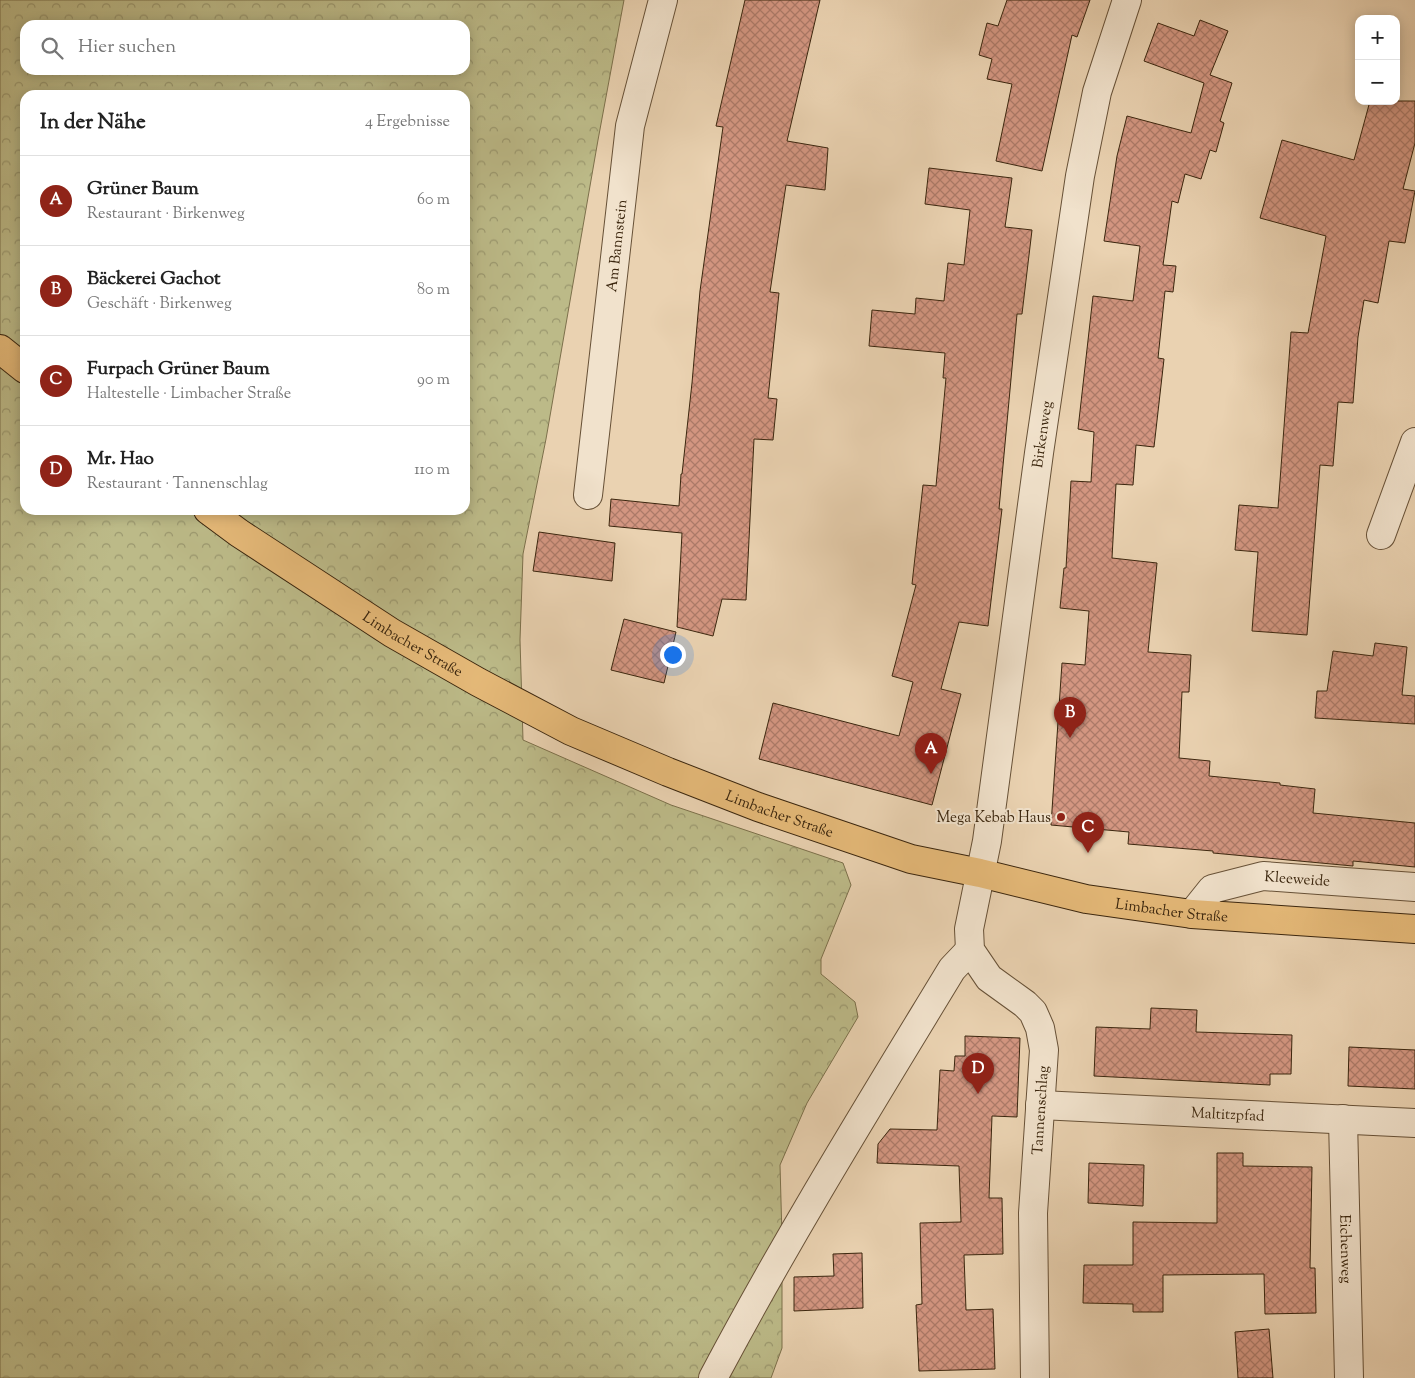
<!DOCTYPE html>
<html lang="de">
<meta charset="utf-8">
<style>
:root{--surface:#fff;--page:#f6f6f6;--text:#222;--muted:#767676;--line:#e0e0e0;--accent:#8f2418}
body{margin:0;font-family:"Sorts Mill Goudy",serif;background:var(--page);color:var(--text)}
.controls{position:absolute;right:15px;top:15px;display:grid;overflow:hidden;border-radius:10px;box-shadow:0 2px 12px #0003}
.controls button{width:45px;height:45px;display:grid;place-items:center;padding:0;border:0;border-bottom:1px solid var(--line);background:var(--surface);color:var(--text);font:25px sans-serif}
.you{position:absolute;left:672px;top:654px;width:18px;height:18px;margin:-12px;border:4px solid #fff;border-radius:50%;background:#1a73e8;box-shadow:0 0 0 8px #1a73e833}
.badge{display:grid;place-items:center;width:32px;height:32px;border-radius:50%;background:var(--accent);color:#fff;font-size:16px;font-weight:700}
.pin{position:absolute;translate:-50% -41px;filter:drop-shadow(0 1px 2px #0008)}
.pin::after{content:'';position:absolute;top:26px;width:18px;height:15px;background:inherit;clip-path:polygon(0 0,100% 0,50% 100%)}
.list{margin:0;padding:0;list-style:none}
h2{display:flex;justify-content:space-between;align-items:center;height:65px;margin:0;padding:0 20px;font-size:21px}
h2 small{font-size:16px;font-weight:400;color:var(--muted)}
.list li{display:grid;grid-template-columns:32px 1fr auto;gap:15px;align-items:center;box-sizing:border-box;height:90px;padding:0 20px;border-top:1px solid var(--line)}
.list b{display:block;font-size:19px;white-space:nowrap}
.list p{margin:0;font-size:16px;white-space:nowrap;color:var(--muted)}
.list em{font-size:16px;font-style:normal;color:var(--muted)}
.icon{flex:none;width:28px;height:28px;fill:none;stroke:currentColor;stroke-width:2;stroke-linecap:round;stroke-linejoin:round}
.map{position:relative;flex:none;width:1415px;height:1378px;overflow:hidden}
.search{position:absolute;background:var(--surface);box-shadow:0 2px 12px #0003;left:20px;top:20px;width:450px;height:55px;display:flex;align-items:center;gap:12px;box-sizing:border-box;padding:0 18px;border-radius:15px;color:var(--muted);font-size:19px}
.panel{position:absolute;background:var(--surface);box-shadow:0 2px 12px #0003;left:20px;top:90px;width:450px;height:425px;border-radius:15px}
.map>svg:first-child{display:block}
.forest{fill:url(#forest-crowns);stroke:#7c704b;fill-rule:evenodd}
.building{fill:url(#building-cross-hatch);stroke:#3b260e}
.lines{fill:none;stroke-linecap:round;stroke-linejoin:round}
.minor-casing{stroke:#675137;stroke-width:30}
.major-casing{stroke:#3b260e;stroke-width:30}
.minor{stroke:#f1e2cc;stroke-width:28}
.major{stroke:#e5b978;stroke-width:28}
.poi-dot{fill:#8f2418;stroke:#f1e2cc;stroke-width:2}
.labels{text-anchor:middle;stroke-width:4;stroke-linejoin:round;paint-order:stroke}
.street-label{font-size:15px;fill:#3b260e;stroke:#f1e2cc}
.poi-label{font-size:15px;fill:#3b260e;stroke:#f1e2cc;text-anchor:end}
</style>
<div class="map">
<svg width="1415" height="1378" viewBox="0 0 1415 1378">
<defs>
<pattern id="forest-crowns" width="20" height="18" patternUnits="userSpaceOnUse" patternTransform="scale(1.25)"><rect width="20" height="18" fill="#bcba88"/><path d="M2 6a3 3 0 1 1 6 0M12 15a3 3 0 1 1 6 0" fill="none" stroke="#9a976e"/></pattern>
<pattern id="building-cross-hatch" width="8" height="8" patternUnits="userSpaceOnUse" patternTransform="scale(1.25)"><rect width="8" height="8" fill="#d39681"/><path d="M0 0l8 8M0 8l8-8" fill="none" stroke="#ac7a68"/></pattern>
</defs>
<rect width="100%" height="100%" fill="#ead2b1"/>
<filter id="stains"><feTurbulence type="fractalNoise" baseFrequency=".004" numOctaves="4"/><feColorMatrix values="0 0 0 0 .2 0 0 0 0 .09 0 0 0 0 .02 0 0 0 .5 -.17"/></filter>
<radialGradient id="worn" r=".72"><stop offset=".6" stop-color="#630" stop-opacity="0"/><stop offset="1" stop-color="#630" stop-opacity=".3"/></radialGradient>
<!-- forest -->
<path class="forest" d="M0,0H624L598,140L546,439L523,554L520,640L523,740L671,805L843,863L851,885L821,959V974L855,1002L858,1017L807,1103L780,1165L782,1237V1348L771,1378H0ZM25,25H465V70H25ZM25,95H465V510H25Z"/>
<!-- building -->
<path class="building" d="M745,0H820L787,141L828,148L825,190L786,185L770,292L779,293L768,398L777,399L773,440L754,439L746,600L722,599L713,636L677,627L682,533L609,526L611,499L679,506L681,474H682L692,383L700,291L723,127L716,126Z
M1007,0H1090L1077,37L1072,35L1042,171L996,161L1012,84L987,79L992,59L979,55L987,23L998,26Z
M1200,20L1228,31L1210,75L1232,83L1220,121L1224,123L1216,152L1210,150L1201,179L1185,174L1178,203L1172,201L1163,265L1176,266L1173,292L1165,291L1158,358L1164,359L1154,447L1136,445L1133,485L1116,484L1112,558L1157,563L1148,652L1191,655L1189,692H1182L1179,758L1210,761L1209,776L1280,783V785L1315,789L1313,813L1415,823V867L1353,861V866L1213,853V851L1128,844L1129,832L1051,825L1062,663L1085,665L1089,611L1060,608L1064,568H1066L1071,481L1091,482L1094,432L1078,429L1093,296L1133,301L1140,246L1104,241L1117,156L1127,116L1191,133L1204,83L1144,61L1158,23L1194,36Z
M1370,101H1415V143L1403,189L1415,191L1405,243L1389,241L1378,303L1364,300L1358,337L1353,403L1338,402L1333,466L1320,465L1307,635L1252,631L1258,552L1235,550L1239,505L1278,508L1291,332L1308,333L1326,236L1260,218L1282,140L1354,160Z
M929,168L1012,178L1005,227L1032,230L1022,314H1017L999,509H1002L988,626L959,622L941,689L961,694L932,805L759,759L773,703L899,736L913,682L892,676L916,585L912,584L923,485L936,486L946,378H943L945,353L869,346L872,310L915,314L916,298L944,301L948,263L964,265L970,210L925,204Z
M539,532L615,543L612,581L533,571Z
M624,619L676,632L664,683L611,670Z
M1375,643L1407,647L1402,695L1415,696V724L1315,718L1317,691H1327L1333,651L1373,656Z
M1151,1008L1197,1010L1196,1032L1292,1035L1291,1074H1270V1085L1094,1076L1096,1027L1150,1029Z
M965,1036L1020,1038L1017,1117L992,1116L989,1198H1002L1003,1254L964,1255L966,1310L993,1309L995,1369L919,1371L916,1305L922,1304L920,1223L961,1222L959,1166L877,1163L878,1144L890,1129L937,1130L940,1070L954,1071L955,1056H965Z
M1349,1047L1415,1050V1089L1348,1086Z
M1217,1153H1243V1166L1312,1167L1310,1268H1315L1316,1313L1265,1314L1264,1274L1163,1275V1312H1133V1304L1083,1303L1084,1265H1133V1222L1217,1223Z
M1089,1163L1144,1165L1143,1206L1088,1203Z
M862,1253L863,1308L794,1311V1277L834,1276L833,1254Z
M1269,1329L1273,1378H1238L1235,1332Z"/>
<g class="lines">
<!-- minor casing -->
<g class="minor-casing">
<g id="minor">
<path id="s1" d="M588,495L630,126L663,0"/>
<path d="M1381,535L1415,442"/>
<path id="s2" d="M1192,914L1212,889L1263,876L1415,887"/>
<path id="s3" d="M1040,1105L1415,1123"/>
<path id="s4" d="M1343,1119L1349,1378"/>
<path d="M713,1378C787,1238 870,1104 952,969L970,950"/>
<path id="s5" d="M1035,1378L1033,1213L1044,1050L1040,1028L1033,1012L1025,1004L989,978L970,950L969,929L987,841L1039,453L1080,176L1097,92L1127,0"/>
</g>
</g>
<!-- major casing -->
<g class="major-casing">
<g id="major">
<path d="M0,349L25,369"/>
<path id="s6" d="M208,510L239,533L392,633L478,682L571,731L668,772L758,807L911,859L980,873L1086,899L1192,914L1415,929"/>
</g>
</g>
<!-- minor -->
<use href="#minor" class="minor"/>
<!-- major -->
<use href="#major" class="major"/>
</g>
<!-- markers -->
<circle class="poi-dot" cx="1061" cy="817" r="5"/>
<g class="labels">
<!-- street labels -->
<g class="street-label">
<text dy="5" stroke="none"><textPath href="#s1" startOffset="251">Am Bannstein</textPath></text>
<text dy="5" stroke="none"><textPath href="#s5" startOffset="979">Birkenweg</textPath></text>
<text dy="5" stroke="none"><textPath href="#s6" startOffset="245">Limbacher Straße</textPath></text>
<text dy="5" stroke="none"><textPath href="#s6" startOffset="650">Limbacher Straße</textPath></text>
<text dy="5" stroke="none"><textPath href="#s2" startOffset="119">Kleeweide</textPath></text>
<text dy="5" stroke="none"><textPath href="#s6" startOffset="1055">Limbacher Straße</textPath></text>
<text dy="5" stroke="none"><textPath href="#s5" startOffset="268">Tannenschlag</textPath></text>
<text dy="5" stroke="none"><textPath href="#s3" startOffset="188">Maltitzpfad</textPath></text>
<text dy="5" stroke="none"><textPath href="#s4" startOffset="130">Eichenweg</textPath></text>
</g>
<!-- poi labels -->
<g class="poi-label">
<text x="1051" y="822">Mega Kebab Haus</text>
</g>
</g>
<rect width="100%" height="100%" filter="url(#stains)"/>
<rect width="100%" height="100%" fill="url(#worn)"/>
</svg>
<div class="controls">
<button>+</button>
<button>−</button>
</div>
<div class="you"></div>
<div class="pin badge" style="left:931px;top:774px">A</div>
<div class="pin badge" style="left:1070px;top:738px">B</div>
<div class="pin badge" style="left:1088px;top:853px">C</div>
<div class="pin badge" style="left:978px;top:1094px">D</div>
<div class="search"><svg class="icon" aria-label="search" viewBox="0 0 24 24"><circle cx="10" cy="10" r="6"/><path d="M15 15l6 6"/></svg>Hier suchen</div>
<section class="panel">
<h2>In der Nähe<small>4 Ergebnisse</small></h2>
<ul class="list">
<li><span class="badge">A</span><div><b>Grüner Baum</b><p>Restaurant · Birkenweg</p></div><em>60 m</em></li>
<li><span class="badge">B</span><div><b>Bäckerei Gachot</b><p>Geschäft · Birkenweg</p></div><em>80 m</em></li>
<li><span class="badge">C</span><div><b>Furpach Grüner Baum</b><p>Haltestelle · Limbacher Straße</p></div><em>90 m</em></li>
<li><span class="badge">D</span><div><b>Mr. Hao</b><p>Restaurant · Tannenschlag</p></div><em>110 m</em></li>
</ul>
</section>
</div>
